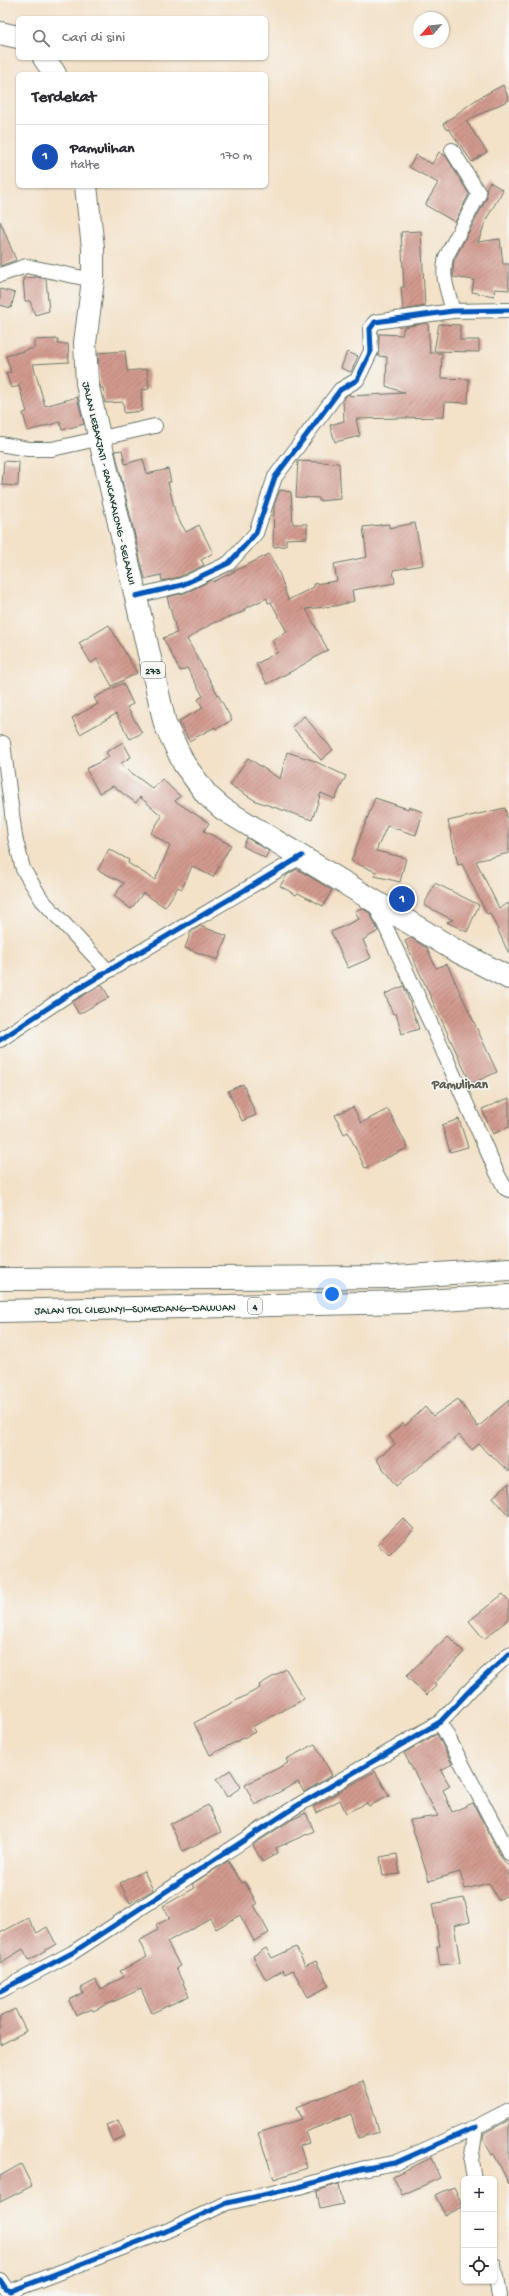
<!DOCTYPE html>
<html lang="id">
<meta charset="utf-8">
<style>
:root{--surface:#fff;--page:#f2f2f3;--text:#2b2b33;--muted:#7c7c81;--line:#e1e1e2;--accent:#c8321e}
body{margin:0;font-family:"Gochi Hand",sans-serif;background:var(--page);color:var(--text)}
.controls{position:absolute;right:12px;bottom:12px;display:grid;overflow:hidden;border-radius:6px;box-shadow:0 1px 3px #0004}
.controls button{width:36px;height:36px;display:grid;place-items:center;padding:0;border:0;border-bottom:1px solid var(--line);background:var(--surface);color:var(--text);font:20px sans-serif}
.compass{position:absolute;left:413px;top:12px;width:36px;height:36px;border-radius:50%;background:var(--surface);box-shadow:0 1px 3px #0004;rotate:242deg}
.you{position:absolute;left:332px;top:1294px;width:14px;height:14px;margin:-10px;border:3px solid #fff;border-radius:50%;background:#1a73e8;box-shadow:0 0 0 6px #1a73e833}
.badge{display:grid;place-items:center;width:26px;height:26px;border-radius:50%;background:var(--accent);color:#fff;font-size:13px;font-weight:700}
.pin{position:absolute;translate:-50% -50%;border:2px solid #fff;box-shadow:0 1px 4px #0006}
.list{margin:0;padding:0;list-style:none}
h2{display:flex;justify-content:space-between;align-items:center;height:52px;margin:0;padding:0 16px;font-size:17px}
h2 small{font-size:13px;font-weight:400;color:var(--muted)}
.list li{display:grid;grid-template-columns:26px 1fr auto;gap:12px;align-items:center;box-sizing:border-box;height:64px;padding:0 16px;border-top:1px solid var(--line)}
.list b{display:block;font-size:15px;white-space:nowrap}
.list p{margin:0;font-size:13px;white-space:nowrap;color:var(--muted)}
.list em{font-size:13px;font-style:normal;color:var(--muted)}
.icon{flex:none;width:22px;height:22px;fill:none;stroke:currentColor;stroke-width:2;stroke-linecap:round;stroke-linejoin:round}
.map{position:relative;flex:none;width:509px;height:2296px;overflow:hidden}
.search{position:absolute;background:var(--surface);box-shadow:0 1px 3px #0004;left:16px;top:16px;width:252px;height:44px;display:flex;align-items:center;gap:10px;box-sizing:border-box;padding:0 14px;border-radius:6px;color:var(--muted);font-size:15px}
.panel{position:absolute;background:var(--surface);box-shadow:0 1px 3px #0004;left:16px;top:72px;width:252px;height:116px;border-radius:6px}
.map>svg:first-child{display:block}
.building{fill:url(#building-hatch)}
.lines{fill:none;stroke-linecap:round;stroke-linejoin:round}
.minor-casing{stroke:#697668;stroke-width:16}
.primary-casing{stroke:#697668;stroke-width:24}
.motorway-casing{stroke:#697668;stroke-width:24}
.minor{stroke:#fff;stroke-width:14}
.primary{stroke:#fff;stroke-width:22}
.motorway{stroke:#fff;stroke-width:22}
.cycleway-casing{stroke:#f6f6f2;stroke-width:8}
.cycleway{stroke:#0057b8;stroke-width:5}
.labels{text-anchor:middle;stroke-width:3;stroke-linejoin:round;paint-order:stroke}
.shield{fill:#f6f6f2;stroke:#60746d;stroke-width:1}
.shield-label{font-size:10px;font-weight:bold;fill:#1f3d34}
.street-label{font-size:11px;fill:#1f3d34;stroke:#f6f6f2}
.quarter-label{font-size:13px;font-weight:bold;fill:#5e5e54;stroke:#f6f6f2}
</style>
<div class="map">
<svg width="509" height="2296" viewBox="0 0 509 2296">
<defs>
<pattern id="building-hatch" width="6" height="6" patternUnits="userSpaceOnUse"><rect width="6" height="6" fill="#d29a8f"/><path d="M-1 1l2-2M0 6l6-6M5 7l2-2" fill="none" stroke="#aa7f76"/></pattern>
</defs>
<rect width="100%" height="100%" fill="#f6f6f2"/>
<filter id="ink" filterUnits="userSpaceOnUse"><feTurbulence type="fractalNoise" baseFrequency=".025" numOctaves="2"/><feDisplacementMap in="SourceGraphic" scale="8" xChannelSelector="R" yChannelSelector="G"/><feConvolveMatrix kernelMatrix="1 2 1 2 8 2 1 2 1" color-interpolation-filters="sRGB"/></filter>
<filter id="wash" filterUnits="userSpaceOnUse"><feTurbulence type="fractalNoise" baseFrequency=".012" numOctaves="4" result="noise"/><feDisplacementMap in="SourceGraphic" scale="16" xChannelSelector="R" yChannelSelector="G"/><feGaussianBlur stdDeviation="0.9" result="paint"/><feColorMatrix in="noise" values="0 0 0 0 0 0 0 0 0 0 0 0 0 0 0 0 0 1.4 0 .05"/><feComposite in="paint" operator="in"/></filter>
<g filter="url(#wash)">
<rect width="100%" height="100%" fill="#f3e1c8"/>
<g id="blocks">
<!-- building -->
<path class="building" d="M503,85L509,100L466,121L487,152L472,162L449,129L447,130L443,124L477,99Z
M439,152L446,156L469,194L455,222L425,205L438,183L409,167L416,155L432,164Z
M490,182L503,190L487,218L478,242L500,239L503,264H509V290L495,289L494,296L472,292L474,280L453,277V271L454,260L487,198L486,189Z
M0,221L16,260L0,266Z
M421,231L425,306L403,310L401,287H404L401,232Z
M37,277L46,279L49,311L35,315L30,301H25L23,278Z
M0,289L15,293L11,308L0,305Z
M426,323L428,324L430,353H442L441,378L469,379L468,403L445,402L444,417L356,419L360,436L335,442L330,425L344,421L343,401L346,396L349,394L350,396L405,393L386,386L387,357L378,356L379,334L402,335L404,327Z
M439,324L460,325V340H479V352L434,351Z
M58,339V344H68L69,362L33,364L45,406L77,397L84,424L62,430L60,422L28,431L23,413L27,412L19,386L11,388L6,373L11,372L6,356L34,348V340Z
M125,351L127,371L147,369L149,389L141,390L142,411L124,413L123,402L105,403L103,388H101L99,381L98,353Z
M347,352L358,356L351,372L341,368Z
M122,450L125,464L143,459L147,474L168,469L171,482H168L176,515L186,532L199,525L213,553L201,560L204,565L179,577L162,581L161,575L145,579L115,451Z
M4,461L19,462L18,486L2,485Z
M298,461L339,463L341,499L319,501V498L296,497Z
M280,490L291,492L293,524H307V538L286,539V546L273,547L274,505Z
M415,523L423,565L393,570L395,583L352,590L354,601L335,606L306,609L328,650L292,671L267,684L256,664L278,652L272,640L287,632L271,602L268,603L267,598L244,609L245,611L211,624L187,639L232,720L216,729L215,727L189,741L179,721L203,708L198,699L203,696L187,668L180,671L163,638L177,633L167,597L185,593L212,580L213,582L269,554L280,575L288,600L314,587V584L337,581L334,564L367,557L363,527L389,524V528Z
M109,625L137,673L112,686L97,659L91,663L79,643Z
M123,683L133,704L127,707L142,733L130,739L116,714L80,734L72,718L98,704L94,698Z
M304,716L333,750L321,760L292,727Z
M123,742L131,757L120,764L153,789L162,779L180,796L175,801L209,823L204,831L231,845L213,877L192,866L182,889L178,887L165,907L143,893L131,909L114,896L124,883L98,870L109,849L129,860L128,863L155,880L170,846L151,833L162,816L140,797L136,803L113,786L99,793L86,769L109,757L106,752Z
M287,752L312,760L346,776L335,799L321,793L312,820L256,801L230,785L248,758L280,779Z
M375,798L408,809L409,807L423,812L416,835L387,826L376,851L406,858L400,882L375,876L376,872L351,861Z
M505,808L509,826V853L476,861L499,908L509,903V954L490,913L487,914L462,864L458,865L448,821Z
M247,838L269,851L265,858L243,846Z
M297,869L332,890L323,906L298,893L296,895L280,886L287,875Z
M435,883L479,905L467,932L447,922L453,920L424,905Z
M361,908L370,913L378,931L363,940L371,958L348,968L331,932L359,919L355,911Z
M200,926L227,936L218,960L185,948L191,932Z
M411,938L427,948L436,968L447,964L497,1072L471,1084L405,941Z
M102,985L109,997L79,1014L72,1002Z
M404,986L419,1029L402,1034L396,1013L393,1014L385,994Z
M243,1084L256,1115L242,1121L228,1091Z
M509,1098V1127L493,1134L482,1109Z
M353,1107L361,1123L388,1109L408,1148L365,1168L348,1132L344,1134L335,1115Z
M459,1119L468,1147L450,1152L442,1125Z
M458,1399L478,1427L509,1400V1472L490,1454L489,1455L479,1444L472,1450L459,1435L396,1486L376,1459L395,1444L389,1436L403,1423L405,1426L425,1407L433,1416Z
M509,1483V1516L493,1497Z
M403,1518L414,1529L389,1555L377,1544Z
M503,1594L509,1601V1619L484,1639L469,1621Z
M448,1636L464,1652L434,1684L436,1686L427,1695L406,1676Z
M286,1669L304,1699L252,1727L255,1732L210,1755L194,1723L260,1688L259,1685Z
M437,1734L452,1764L441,1770L450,1786L443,1790L452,1812L473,1803L501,1857L509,1867V1894L498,1900L489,1883L465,1889L460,1872L429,1881L410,1820L438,1816L404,1753Z
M315,1744L332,1775L304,1792L298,1782L255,1805L245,1785L288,1763L286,1759Z
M230,1770L241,1787L227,1797L216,1780Z
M375,1771L389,1796L369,1806L367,1803L346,1813L340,1800L316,1813L313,1807Z
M208,1805L221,1832L183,1851L170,1824Z
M306,1813L314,1831L276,1848L278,1853L262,1862L253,1845L291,1820Z
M397,1854L400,1874L383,1876L380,1857Z
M228,1861L242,1883L245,1882L257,1904L254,1905L269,1933L254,1941L240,1915L216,1929L210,1918L167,1942L180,1966L176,1968L189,1996L152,2013L141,1989L93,2011L92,2009L76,2016L69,2000L83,1993L81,1988L96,1980L100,1989L124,1977L120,1971L147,1957L139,1941L158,1930L156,1925L170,1918L163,1906L195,1888L192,1884Z
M144,1871L153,1890L130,1903L120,1883Z
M464,1898L470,1921L454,1925L460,1963L440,1965L437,1946H440L432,1904Z
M28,1918L37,1933L47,1927L56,1944L29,1960L23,1949L0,1963V1933Z
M296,1947L305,1966L316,1961L329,1986L308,1997L293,1970L285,1974L283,1970L266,1980L253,1956L266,1948L272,1958Z
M15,2009L26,2031L0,2045V2017Z
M363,2081L372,2106L379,2132L358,2138L351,2114L305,2132L309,2143L300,2146L307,2168L274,2179L258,2133L302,2119L297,2107Z
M118,2120L125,2136L113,2141L106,2125Z
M509,2120V2184L494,2154L492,2155L483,2139L484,2133Z
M431,2158L440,2178L402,2195L393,2176Z
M21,2164L32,2186L0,2202V2176Z
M339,2184L343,2204L320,2209L317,2191Z
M454,2187L463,2207L445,2215L435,2195Z"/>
</g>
</g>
<g filter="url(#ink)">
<use href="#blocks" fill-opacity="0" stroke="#697668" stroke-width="1"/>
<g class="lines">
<!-- minor casing -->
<g class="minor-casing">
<path id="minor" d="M452,150L479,194L446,257C441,278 448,291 453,311
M0,275L26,266L93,280
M0,444L28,449H52L155,426
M136,596L182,585L229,563L256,533L275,477L340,390L357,380L371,351L370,329L375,322L453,311L509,310
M3,743L15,837L23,869L42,900L108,971
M374,902L436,1035L497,1173L505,1188L509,1190
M0,1040L66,996L302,856
M440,1722L509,1853
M0,1991L72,1953L295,1807L440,1722L472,1688L509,1654
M474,2179L471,2161L476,2127L509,2110
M494,2265L499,2296
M0,2280L6,2289L11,2291L174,2228L227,2203L299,2187L361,2169L395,2163L476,2127"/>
</g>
<!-- primary casing -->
<g class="primary-casing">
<path id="primary" d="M0,33L18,37
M44,58L55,74
M86,186L93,248V280L85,343L87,383L165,724L184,764L207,795L223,809L453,949L509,978"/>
</g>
<!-- motorway casing -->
<g class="motorway-casing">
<path id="motorway" d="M0,1279L396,1277L509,1269
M0,1311L408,1302L509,1296"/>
</g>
<!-- minor -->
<use href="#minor" class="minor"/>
<!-- primary -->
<use href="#primary" class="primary"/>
<!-- motorway -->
<use href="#motorway" class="motorway"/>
<!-- cycleway casing -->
<g class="cycleway-casing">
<path id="cycleway" d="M136,596L182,585L229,563L256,533L275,477L340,390L357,380L371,351L370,329L375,322L453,311L509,310
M0,1040L66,996L302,856
M0,1991L72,1953L295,1807L440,1722L472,1688L509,1654
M0,2280L6,2289L11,2291L174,2228L227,2203L299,2187L361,2169L395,2163L476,2127"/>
</g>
<!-- cycleway -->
<use href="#cycleway" class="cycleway"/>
</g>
</g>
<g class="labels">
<!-- shield labels -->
<g class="shield">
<rect x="141" y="662" width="24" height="16" rx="3"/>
<rect x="248" y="1298" width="14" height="16" rx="3"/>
</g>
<g class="shield-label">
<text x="153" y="674">273</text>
<text x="255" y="1310">4</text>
</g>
<!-- street labels -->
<g class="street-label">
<text transform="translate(110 483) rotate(77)" y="4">JALAN LEBAKJATI - RANCAKALONG - SELAAWI</text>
<text transform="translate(135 1308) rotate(-1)" y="4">JALAN TOL CILEUNYI–SUMEDANG–DAWUAN</text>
</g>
<!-- quarter labels -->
<g class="quarter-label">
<text x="460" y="1088">Pamulihan</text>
</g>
</g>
</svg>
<div class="controls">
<button>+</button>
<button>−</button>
<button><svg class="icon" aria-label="locate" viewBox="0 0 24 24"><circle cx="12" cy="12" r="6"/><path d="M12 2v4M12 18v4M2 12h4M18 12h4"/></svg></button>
</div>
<svg class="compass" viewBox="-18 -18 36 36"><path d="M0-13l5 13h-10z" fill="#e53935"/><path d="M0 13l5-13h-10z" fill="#7c7c81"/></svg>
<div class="you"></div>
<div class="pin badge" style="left:402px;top:899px;background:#1a4fb4">1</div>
<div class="search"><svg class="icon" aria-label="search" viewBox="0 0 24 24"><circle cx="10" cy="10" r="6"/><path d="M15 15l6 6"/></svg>Cari di sini</div>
<section class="panel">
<h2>Terdekat<small></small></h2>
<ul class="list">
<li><span class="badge" style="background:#1a4fb4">1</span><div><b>Pamulihan</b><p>Halte</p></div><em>170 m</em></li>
</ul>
</section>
</div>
